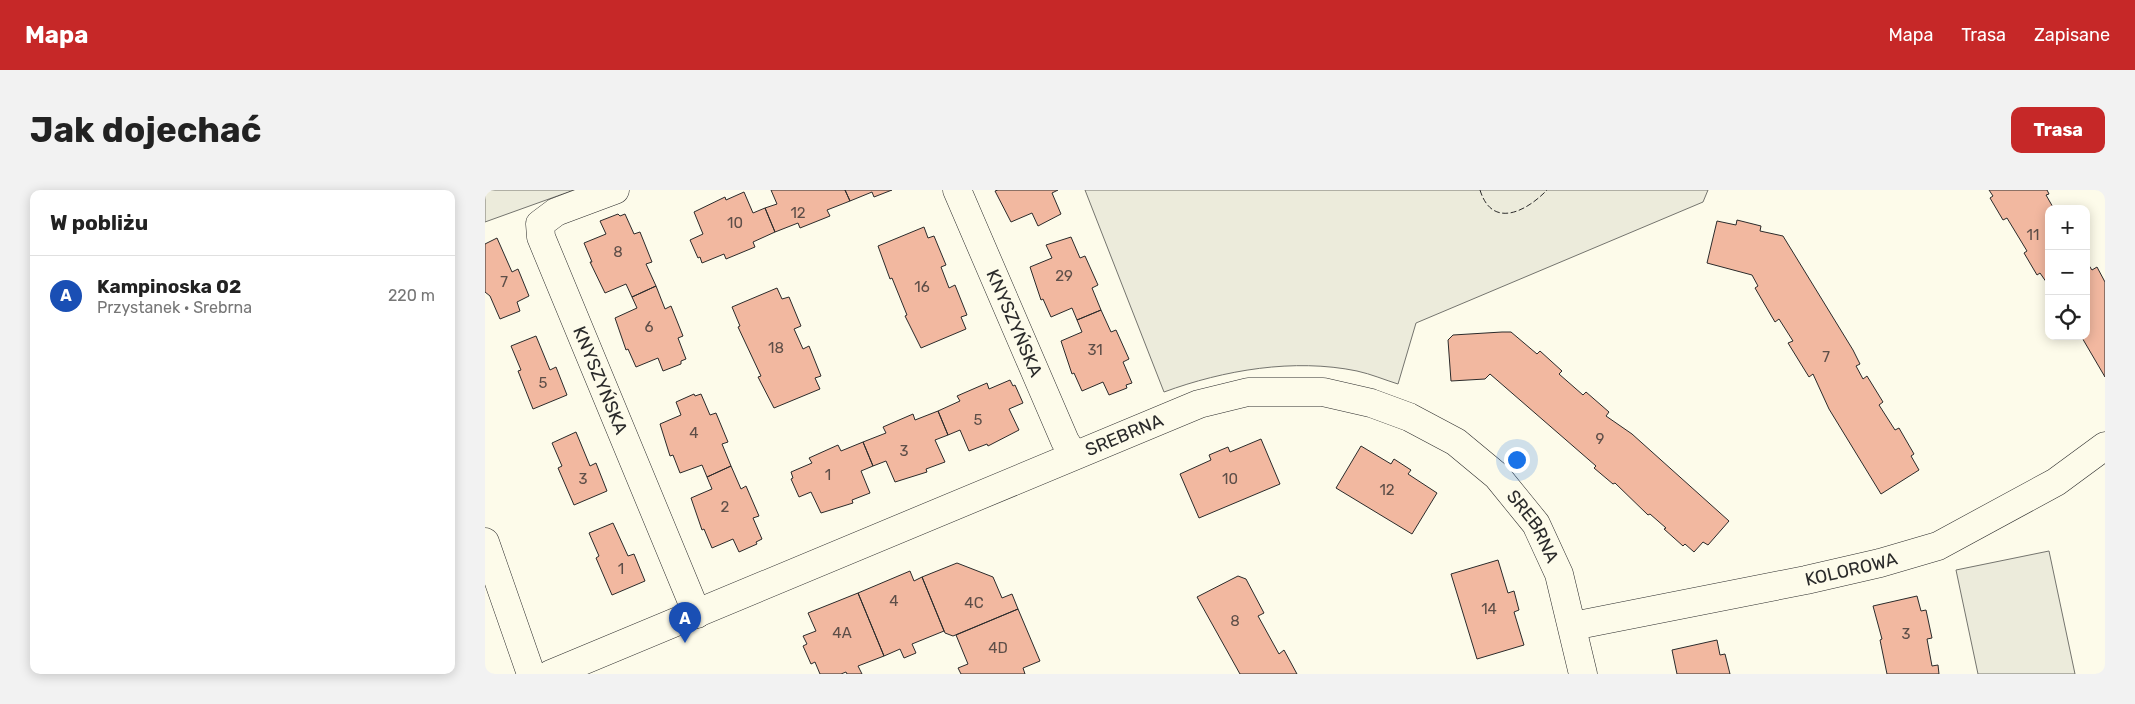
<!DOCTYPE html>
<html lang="pl">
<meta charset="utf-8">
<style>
:root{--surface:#fff;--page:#f2f2f2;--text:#222;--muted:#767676;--line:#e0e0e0;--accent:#c62828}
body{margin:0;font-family:Rubik,sans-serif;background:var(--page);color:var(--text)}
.controls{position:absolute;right:15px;top:15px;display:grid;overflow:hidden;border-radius:10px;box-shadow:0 2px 12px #0003}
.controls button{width:45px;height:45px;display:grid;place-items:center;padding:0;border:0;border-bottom:1px solid var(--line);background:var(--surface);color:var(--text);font:25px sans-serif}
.you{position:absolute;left:1031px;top:269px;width:18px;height:18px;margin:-12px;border:4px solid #fff;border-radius:50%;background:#1a73e8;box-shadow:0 0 0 8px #1a73e833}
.badge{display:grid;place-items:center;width:32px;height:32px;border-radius:50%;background:var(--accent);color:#fff;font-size:16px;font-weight:700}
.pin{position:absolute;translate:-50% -41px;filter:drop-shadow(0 1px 2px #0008)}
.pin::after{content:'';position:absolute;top:26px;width:18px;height:15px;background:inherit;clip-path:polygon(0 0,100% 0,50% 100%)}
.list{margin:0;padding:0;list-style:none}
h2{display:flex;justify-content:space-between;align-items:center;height:65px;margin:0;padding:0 20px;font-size:21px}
h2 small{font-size:16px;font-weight:400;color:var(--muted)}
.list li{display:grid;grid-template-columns:32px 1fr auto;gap:15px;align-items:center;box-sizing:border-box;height:80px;padding:0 20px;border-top:1px solid var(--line)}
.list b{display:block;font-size:19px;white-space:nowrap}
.list p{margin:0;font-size:16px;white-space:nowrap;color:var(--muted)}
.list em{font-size:16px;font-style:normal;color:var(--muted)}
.icon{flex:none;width:28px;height:28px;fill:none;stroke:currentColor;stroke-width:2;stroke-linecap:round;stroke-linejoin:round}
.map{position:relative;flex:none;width:1620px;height:484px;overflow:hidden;border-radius:10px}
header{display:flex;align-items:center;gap:30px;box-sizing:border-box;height:70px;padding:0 25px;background:var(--accent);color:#fff}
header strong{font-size:24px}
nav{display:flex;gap:28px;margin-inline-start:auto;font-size:18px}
.intro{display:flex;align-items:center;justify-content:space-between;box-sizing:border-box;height:120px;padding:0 30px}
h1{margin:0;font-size:35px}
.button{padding:12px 22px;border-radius:10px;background:var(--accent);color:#fff;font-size:18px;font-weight:700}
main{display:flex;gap:30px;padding:0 30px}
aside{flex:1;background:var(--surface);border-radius:10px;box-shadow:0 2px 12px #0003}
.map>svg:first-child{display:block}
.green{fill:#ecebdb;stroke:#74746e}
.building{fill:#f2b8a0;stroke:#2b2b2b}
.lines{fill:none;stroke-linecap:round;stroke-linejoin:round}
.minor-casing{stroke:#2b2b2b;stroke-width:29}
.minor{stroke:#fdfbea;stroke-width:28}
.fence{stroke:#2b2b2b;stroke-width:1;stroke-dasharray:6 2.5;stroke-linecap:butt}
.labels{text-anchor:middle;stroke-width:4;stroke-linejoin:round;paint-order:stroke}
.number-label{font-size:15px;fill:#5d4e48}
.street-label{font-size:18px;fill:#2b2b2b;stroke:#fdfbea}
</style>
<header>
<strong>Mapa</strong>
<nav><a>Mapa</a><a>Trasa</a><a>Zapisane</a></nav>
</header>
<div class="intro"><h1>Jak dojechać</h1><a class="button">Trasa</a></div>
<main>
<aside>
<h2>W pobliżu<small></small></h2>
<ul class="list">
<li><span class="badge" style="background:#1a4fb4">A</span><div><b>Kampinoska 02</b><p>Przystanek · Srebrna</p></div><em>220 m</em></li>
</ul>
</aside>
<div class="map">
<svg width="1620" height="484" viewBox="0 0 1620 484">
<rect width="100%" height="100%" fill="#fdfbea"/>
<!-- green -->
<path class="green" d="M0,0H89L0,32Z
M600,0H1223L1218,12L931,133L913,194C900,190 886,184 872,181C809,168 739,180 679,202Z
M1564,361L1590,484H1493L1471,380Z"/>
<!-- building -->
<path class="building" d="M286,0H360L365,11L342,20L345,26L315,38L313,33L290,42L280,18L292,14Z
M360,0H407L389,7L387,2L365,11Z
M513,0H573L567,3L576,24L553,36L547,23L526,32L510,1Z
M1504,0H1562L1564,4L1561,5L1569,19H1564V96L1555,83L1552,85L1539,63L1542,61L1522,28L1518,30L1505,8L1508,6Z
M259,2L268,23L280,18L290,42L268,52L270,57L241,69L239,64L217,73L215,67L213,68L205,50L218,44L209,22L240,7L241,10Z
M133,24L135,26L140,24L149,44L155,42L167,72L161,74L171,96L147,107L141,94L120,103L105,72H107L99,53L121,44L115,31Z
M1252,30L1276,36L1275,41L1298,46L1368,160L1375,174L1371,176L1378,189L1382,186L1398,212L1394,215L1410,240L1414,238L1429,264L1426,266L1434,280L1396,304L1344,219L1328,184L1324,187L1303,153L1308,151L1294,129L1290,132L1270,98L1273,96L1267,85L1222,73L1232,31L1251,35Z
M439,37L443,48L449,46L461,75L456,77L464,98L470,95L482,125L476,127L481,139L436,158L420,126L422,125L407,88L405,89L393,56Z
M586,47L595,68L600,66L613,95L607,98L616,120L592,130L587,118L566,127L558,109L556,110L545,77L567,68L561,55Z
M12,48L27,82L33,79L44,106L32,112L35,121L15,129L5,106L0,102V54Z
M1601,71L1607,80L1612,77L1620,92V187L1596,146H1601Z
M171,96L180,119L186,116L198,146L193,148L201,169L196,171V174L178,181L173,168L151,177L143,159L141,160L130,128L152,118L147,107Z
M292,98L297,109L304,107L316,136L309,139L318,159L324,156L336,186L330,188L335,199L289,218L273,187L276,186L253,137L255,136L247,117Z
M616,120L626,142L631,140L644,169L638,172L647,193L641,195L642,198L624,205L618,192L597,201L589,183L587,184L576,151L597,142L592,130Z
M1017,142H1026L1052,164L1055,161L1077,181L1074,184L1098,205L1101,202L1124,222L1121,226L1147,244L1244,331L1223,355L1218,352L1209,362L1200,354L1198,356L1179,339L1181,338L1165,324L1163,325L1130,293L1128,294L1109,278L1111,276L1005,184L1000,189L966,191L963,150L968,145Z
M51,146L65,180L71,177L82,205L48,219L33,181L36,180L26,156Z
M525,190L528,196L530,195L538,213L524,219L534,240L503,256L502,254L484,261L475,240L463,245L453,221L475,211L472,206L502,193L504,199Z
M209,204L210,206L216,204L225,225L231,223L243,252L237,254L246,276L222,287L217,275L195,283L188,265L185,266L175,234L196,225L191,212Z
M453,221L463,245L450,250L460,272L441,279L442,282L410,292L401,271L388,276L378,252L401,243L398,237L428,224L430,230Z
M91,242L105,276L111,273L122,301L89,315L73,278L77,276L67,253Z
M776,249L795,294L714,328L695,284L726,270L724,265L743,257L745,262Z
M378,252L388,276L376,281L385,303L367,310L368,313L336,323L326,302L314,307L306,289L308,288L306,282L327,273L324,268L353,255L356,261Z
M876,256L906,274L909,269L926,280L923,284L952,303L927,344L851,298Z
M246,276L256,299L261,296L274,326L268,328L277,349L271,352L272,354L254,362L248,349L227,358L219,339L217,340L206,308L227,299L222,287Z
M128,333L143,366L149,364L160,391L127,405L111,368L114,366L104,343Z
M1013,370L1023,403L1029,401L1034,420L1029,422L1039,455L992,469L966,384Z
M472,373L508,387L517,408L527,404L533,419L468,446L460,443L437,387Z
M425,381L429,391L437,387L459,441L427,454L431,463L419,468L415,459L399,466L373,403Z
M753,386L761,389L779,423L773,426L794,464L799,460L812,484H755L712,407Z
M373,403L399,466L373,476L377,484H362L361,482L356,484H335L330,472L326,474L318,456L322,454L318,446L331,441L323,423Z
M1432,406L1436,421L1441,420L1447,448L1442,449L1447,476L1453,475L1454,484H1402L1395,450L1397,449L1388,416Z
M533,419L555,471L538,478L540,484H476L473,478L483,474L471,445Z
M1232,450L1235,465L1240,464L1245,484H1192L1187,460Z"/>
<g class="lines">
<!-- minor casing -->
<g class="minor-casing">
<g id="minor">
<path id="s1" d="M130,0L71,22L55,34L56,47L212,424"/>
<path id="s2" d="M472,0L580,251L589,265"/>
<path d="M0,352L46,484"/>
<path id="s3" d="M1088,436L1321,390L1395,373L1453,356L1571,292L1620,256"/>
<path id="s4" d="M66,484L714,214L763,202H838L886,213L924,227L971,252L1012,286L1051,334L1074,384L1098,484"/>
</g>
</g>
<!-- minor -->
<use href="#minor" class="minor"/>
<!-- fence -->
<path class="fence" d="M995,0C1007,39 1041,22 1062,0"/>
</g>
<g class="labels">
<!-- number labels -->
<g class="number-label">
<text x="313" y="28">12</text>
<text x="250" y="38">10</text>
<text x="1548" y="50">11</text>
<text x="133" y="67">8</text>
<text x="579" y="91">29</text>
<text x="19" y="97">7</text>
<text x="437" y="102">16</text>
<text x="164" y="142">6</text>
<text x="291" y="163">18</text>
<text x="610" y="165">31</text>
<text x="1341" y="172">7</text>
<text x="58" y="198">5</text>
<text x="493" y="235">5</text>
<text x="209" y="248">4</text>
<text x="1115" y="254">9</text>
<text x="419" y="266">3</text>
<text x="343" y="290">1</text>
<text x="98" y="294">3</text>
<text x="745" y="294">10</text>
<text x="902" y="305">12</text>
<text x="240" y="322">2</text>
<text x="136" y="384">1</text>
<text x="409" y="416">4</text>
<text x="489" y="418">4C</text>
<text x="1004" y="424">14</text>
<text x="750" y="436">8</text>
<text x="357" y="448">4A</text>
<text x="1421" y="449">3</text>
<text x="513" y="463">4D</text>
</g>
<!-- street labels -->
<g class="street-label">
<text dy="6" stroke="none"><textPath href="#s2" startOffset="145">KNYSZYŃSKA</textPath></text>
<text dy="6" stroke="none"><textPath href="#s1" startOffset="251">KNYSZYŃSKA</textPath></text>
<text dy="6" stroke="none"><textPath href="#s4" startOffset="621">SREBRNA</textPath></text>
<text dy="6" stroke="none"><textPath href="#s4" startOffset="1086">SREBRNA</textPath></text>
<text dy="6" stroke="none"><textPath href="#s3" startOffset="284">KOLOROWA</textPath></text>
</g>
</g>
</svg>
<div class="controls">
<button>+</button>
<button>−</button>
<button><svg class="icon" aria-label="locate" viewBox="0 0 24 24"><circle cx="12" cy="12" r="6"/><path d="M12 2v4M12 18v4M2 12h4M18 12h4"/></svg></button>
</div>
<div class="you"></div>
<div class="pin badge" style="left:200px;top:453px;background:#1a4fb4">A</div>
</div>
</main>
